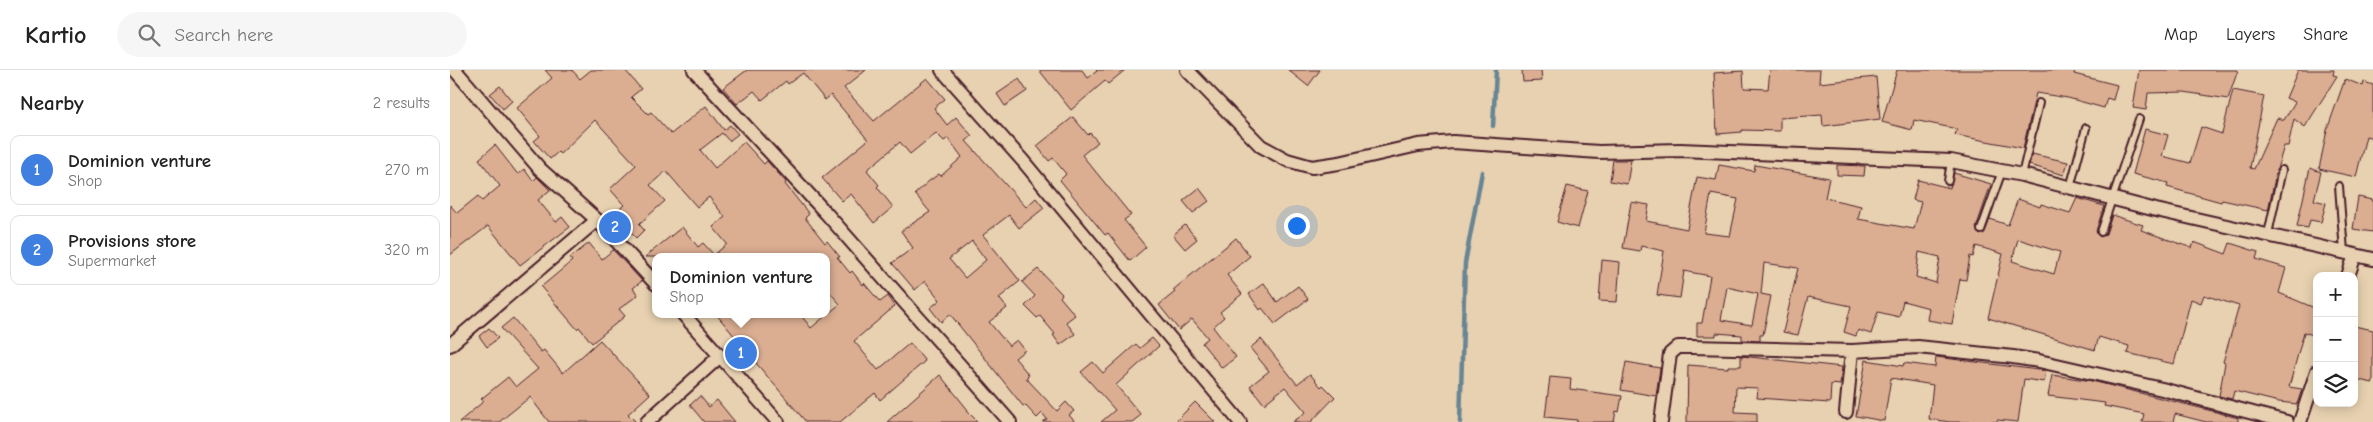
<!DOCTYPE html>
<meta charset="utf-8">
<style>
:root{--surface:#fff;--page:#f6f6f6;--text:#222;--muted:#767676;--line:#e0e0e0;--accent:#111827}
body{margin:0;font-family:"Comic Neue",sans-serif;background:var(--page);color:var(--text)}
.controls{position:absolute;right:15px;bottom:15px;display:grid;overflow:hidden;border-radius:10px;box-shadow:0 2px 12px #0003}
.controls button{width:45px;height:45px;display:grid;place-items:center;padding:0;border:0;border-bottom:1px solid var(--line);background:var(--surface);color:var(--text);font:25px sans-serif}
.you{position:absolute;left:846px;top:155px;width:18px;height:18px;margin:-12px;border:4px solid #fff;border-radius:50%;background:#1a73e8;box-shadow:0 0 0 8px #1a73e833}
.badge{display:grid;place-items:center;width:32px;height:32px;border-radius:50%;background:var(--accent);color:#fff;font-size:16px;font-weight:700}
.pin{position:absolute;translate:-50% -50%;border:2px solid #fff;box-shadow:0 1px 5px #0006}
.popup{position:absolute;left:202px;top:183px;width:178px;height:65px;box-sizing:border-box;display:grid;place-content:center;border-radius:10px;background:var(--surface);filter:drop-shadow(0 1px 4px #0005);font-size:16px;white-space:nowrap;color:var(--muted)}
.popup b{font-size:19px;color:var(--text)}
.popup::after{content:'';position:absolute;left:50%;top:100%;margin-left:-10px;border:10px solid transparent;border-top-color:var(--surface)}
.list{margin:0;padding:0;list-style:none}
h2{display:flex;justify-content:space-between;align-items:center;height:65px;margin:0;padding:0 20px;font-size:21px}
h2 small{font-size:16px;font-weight:400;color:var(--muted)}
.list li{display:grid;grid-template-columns:32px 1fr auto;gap:15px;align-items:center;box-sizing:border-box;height:70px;margin:0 10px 10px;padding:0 10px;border:1px solid var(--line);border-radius:10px}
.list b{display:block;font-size:19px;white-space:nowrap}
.list p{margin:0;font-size:16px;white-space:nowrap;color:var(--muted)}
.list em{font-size:16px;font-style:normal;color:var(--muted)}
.icon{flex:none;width:28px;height:28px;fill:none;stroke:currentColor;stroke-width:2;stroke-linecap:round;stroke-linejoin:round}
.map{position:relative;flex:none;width:1923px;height:352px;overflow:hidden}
header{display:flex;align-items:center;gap:30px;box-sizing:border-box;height:70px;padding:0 25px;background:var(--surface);border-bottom:1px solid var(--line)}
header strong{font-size:24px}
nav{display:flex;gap:28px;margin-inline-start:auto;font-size:18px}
.search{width:350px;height:45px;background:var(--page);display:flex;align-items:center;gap:12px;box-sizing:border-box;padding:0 18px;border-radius:28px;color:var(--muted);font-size:19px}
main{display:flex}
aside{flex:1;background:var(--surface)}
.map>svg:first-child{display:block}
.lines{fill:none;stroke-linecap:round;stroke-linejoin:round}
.stream{stroke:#678593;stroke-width:4.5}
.building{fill:#dbae92;stroke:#4a1f2b;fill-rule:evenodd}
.lane-casing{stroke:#4a1f2b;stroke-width:10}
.street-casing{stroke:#4a1f2b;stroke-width:16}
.lane{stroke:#e7d1b0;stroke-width:6}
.street{stroke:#e7d1b0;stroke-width:12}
</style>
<header>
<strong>Kartio</strong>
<div class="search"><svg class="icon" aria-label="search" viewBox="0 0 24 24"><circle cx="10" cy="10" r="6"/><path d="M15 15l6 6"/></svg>Search here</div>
<nav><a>Map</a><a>Layers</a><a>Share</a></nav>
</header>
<main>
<aside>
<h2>Nearby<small>2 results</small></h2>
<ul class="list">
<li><span class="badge" style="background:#3f7fe0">1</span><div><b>Dominion venture</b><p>Shop</p></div><em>270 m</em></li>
<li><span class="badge" style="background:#3f7fe0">2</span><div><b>Provisions store</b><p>Supermarket</p></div><em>320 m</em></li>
</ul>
</aside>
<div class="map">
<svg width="1923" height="352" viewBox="0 0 1923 352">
<rect width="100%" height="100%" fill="#e7d1b0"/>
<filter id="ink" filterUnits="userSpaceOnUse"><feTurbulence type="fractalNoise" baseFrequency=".02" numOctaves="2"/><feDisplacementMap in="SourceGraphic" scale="10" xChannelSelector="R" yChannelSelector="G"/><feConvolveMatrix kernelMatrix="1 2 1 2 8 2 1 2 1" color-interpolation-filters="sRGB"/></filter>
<g filter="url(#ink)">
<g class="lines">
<!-- stream -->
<path class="stream" d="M1043,56L1046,0
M1010,352L1015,193L1032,102"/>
</g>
<!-- building -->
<path class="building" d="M95,0H122L130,9L141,0H175L191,19L181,27L198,44L201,42L221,64L256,36L274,60L280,55L288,64L279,71L272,63L250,80L265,98L294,72L314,94L317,91L336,112L335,114L359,144L355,148L375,173L377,171L390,187H387L400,203L402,201L413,215L414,213L430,232L438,226L445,236L404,271L428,300L460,273L475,291L430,330L425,323L390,352H356L295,280L292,283L283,271L286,268L266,244H350L361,258L390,234L376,218V187H195L232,157L248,177L253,173L264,185L277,174L263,157L275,147L259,127L247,137L216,101L200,115L215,131L189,154L194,160L186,168L164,144L174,135L160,119L186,95L145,50L110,84L108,82L100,89L84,71L90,66L67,38L102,8Z
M297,0H416L394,18L424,51L477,8L495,29L484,38L497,55L506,47L522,66L516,71L576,137L586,128L594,138L569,158L559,145L533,165L570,211L549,228L557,238L539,252L559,276L567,270L575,280L565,288L579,305L576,308L607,341L616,332L624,341L619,345L625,352H593L597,349L592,343L587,348L575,335L573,336L500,244L491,252L480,238L490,230L475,211L465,220L442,193L463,178L451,161L480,142L465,124L479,111L489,104L491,106L512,87L498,68L494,71L486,63L460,84L450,72L417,100L429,115L427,117L443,137L424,153L401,124L392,131L372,108L418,70L381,25L375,30L353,3L338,14L336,11L312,30L304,21L287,34L273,18ZM522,171L536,190L515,208L499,189Z
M589,0H632L638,8L647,1L646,0H675L658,14L655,11L621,40Z
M838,0H870L858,16Z
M1072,0H1091L1092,11L1073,12Z
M1320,0H1370L1369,13L1426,7L1430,49L1373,56L1372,45L1330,48V61L1292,60V62L1267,64L1264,3L1293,1L1294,18L1318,19Z
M1447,0H1625L1624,4L1667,15L1663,30L1657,28L1654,38L1618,28L1586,23L1573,78L1505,65L1507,59L1464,50L1462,60L1432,52Z
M1689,0H1788L1778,29L1734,22L1698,23L1696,40L1683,38Z
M1848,0H1884L1883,5L1887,6L1855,57L1844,49L1838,76H1834L1827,99L1818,140L1772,130L1771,132L1717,117L1718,113L1683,104L1695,59L1718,65L1712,86L1740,93L1751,57L1772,64L1783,20L1814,26L1800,98L1804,99L1827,48L1834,50L1845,32L1836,28Z
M569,9L577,21L555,36L547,24Z
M1895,9L1913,16L1914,12L1923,15V68L1916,66L1906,107L1869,99L1877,60Z
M50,16L62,31L53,39L40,24Z
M623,47L638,65L640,63L648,72L632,85L681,145L674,150L696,177L680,191L658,163L655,165L610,110L616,104L603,88L599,91L587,76Z
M45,75L66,102L68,104L74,99L83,111L87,107L100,120L88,130L106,152L112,147L120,157L70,195L38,156L0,185V135L7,143L28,126L32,131L50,116L29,89Z
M1582,84L1618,92L1614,105L1579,95Z
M1163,90H1181L1177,114L1160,111Z
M1269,95L1304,101L1305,95L1379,108L1375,128L1411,136L1408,149L1464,159L1471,132L1463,130L1468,110L1500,118L1504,103L1541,114L1526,158L1530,165L1535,162L1540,149L1558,155L1568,129L1590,137L1591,134L1620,143L1627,128L1654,136L1646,161L1650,167L1656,164L1662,145L1693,155L1691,160L1742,178L1744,172L1776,184L1780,173L1808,182L1806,189L1836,198L1829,223L1867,239V256L1863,265L1854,262L1839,317L1852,319L1847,334L1829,332L1784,321L1782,329L1769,326L1775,293L1773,292L1789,236L1754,225L1751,233L1741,229L1724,294L1677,283L1679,276L1649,267L1645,280L1538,248L1553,184L1526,176L1523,187L1520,186L1516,210L1510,209L1502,254L1477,250L1479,238L1453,231L1449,247L1428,242L1421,264L1408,260L1406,266L1394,262L1401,236L1358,227L1348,265L1333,262L1348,198L1314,193L1311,224L1321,226L1313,265H1310V271L1292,270V265L1266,263V266H1247V253H1252L1260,206L1234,201L1230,228L1207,225L1214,181L1191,176L1190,181L1173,178L1181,132L1199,135L1196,151L1237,159L1247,107L1266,110ZM1261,124L1288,129L1280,166L1254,163ZM1568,169L1610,182L1604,204L1562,191ZM1469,182L1490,187L1486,213L1466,207ZM1277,217L1308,224L1302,255L1271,250Z
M1387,95L1415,96L1414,106L1387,105Z
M1860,98L1871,102L1864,130L1876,133L1871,152L1860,150L1858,158L1847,156Z
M1117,116L1138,121L1128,158L1107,152Z
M749,118L759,131L743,143L733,131Z
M1908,127L1923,130V162L1903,159Z
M735,155L747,169L735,179L723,165Z
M786,168L800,186L777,205L792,224L770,242L774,247L763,257L786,287L772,298L752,273L758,268L742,249L729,260L709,235L725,222L723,220Z
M139,173L152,189L163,180L192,211L183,218L188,225L169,239L175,246L142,273L129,257L127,259L91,217L122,191L120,188Z
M1152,190L1170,192L1167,232L1149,231Z
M588,199L612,224L610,227L625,245L616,252L625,264L610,275L603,265L605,264L590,246L587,248L575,236L585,226L572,212Z
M814,213L827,232L848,216L858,229L825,254L812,238L810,240L799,224Z
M63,248L91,282L94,280L113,303L150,270L200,324L178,344L186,352H99L80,327L49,352H9L34,331L31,329L58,307L66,317L88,299L51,258Z
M1904,256L1923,260V313L1904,309Z
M39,258L48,268L37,277L29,266Z
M702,268L709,276L666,315L691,345L682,352H651L665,340L631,302L643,292L653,303L686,274L690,278Z
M811,269L847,314L860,304L871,317L873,315L885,327L861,352H843L856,342L835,317L814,334L800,316L819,301L800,278Z
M1291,286L1392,297L1390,315L1381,314L1380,333L1307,328L1308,318L1286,317L1285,342L1307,343V352H1237L1238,295L1278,298V296H1291Z
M1486,287L1596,301L1594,312L1574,309L1568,352L1547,350V352H1500L1479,349L1483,315L1441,308L1434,351L1406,346L1416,290L1453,296L1454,293L1485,297Z
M1176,292L1210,298L1206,326L1171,320Z
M490,305L518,340L517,341L528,352H437Z
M1602,305L1642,311L1766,342L1788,348V352H1756L1725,344L1723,352H1692L1694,344L1654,336L1655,333L1598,326Z
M1100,307L1121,309L1120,319L1172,326L1169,342L1166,341L1164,352H1127V350L1095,347Z
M250,326L259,337L267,330L285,352H254L240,335Z
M745,332L765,352H725Z"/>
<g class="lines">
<!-- lane casing -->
<g class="lane-casing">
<path id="lane" d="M1572,105L1589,33
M1498,111L1501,91
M1889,116L1894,182
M1620,118L1636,58
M1531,160L1552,101
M1651,162L1689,49
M1818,164L1832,100"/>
</g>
<!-- street casing -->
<g class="street-casing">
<path id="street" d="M5,0L90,99L147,150L206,214
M244,0L376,143L560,352
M492,0L573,91L790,352
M737,0L811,76L837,90L862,97L889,93L968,75L1003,72L1149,82L1230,80L1501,91L1572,105L1706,140L1923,189
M1898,206L1905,185
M233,244L328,352
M0,275L147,150
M1396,342L1402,281
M197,352L270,286
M1211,352L1220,284L1228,277H1242L1402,281L1468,277L1563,287L1589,291L1712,319L1837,352
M1850,352L1867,301"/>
</g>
<!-- lane -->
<use href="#lane" class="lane"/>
<!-- street -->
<use href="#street" class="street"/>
</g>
</g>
</svg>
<div class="controls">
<button>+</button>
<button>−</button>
<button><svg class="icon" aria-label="layers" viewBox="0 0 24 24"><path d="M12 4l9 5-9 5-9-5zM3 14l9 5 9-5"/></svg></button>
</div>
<div class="you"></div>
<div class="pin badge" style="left:291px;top:283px;background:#3f7fe0">1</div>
<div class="popup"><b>Dominion venture</b>Shop</div>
<div class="pin badge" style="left:165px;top:157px;background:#3f7fe0">2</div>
</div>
</main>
